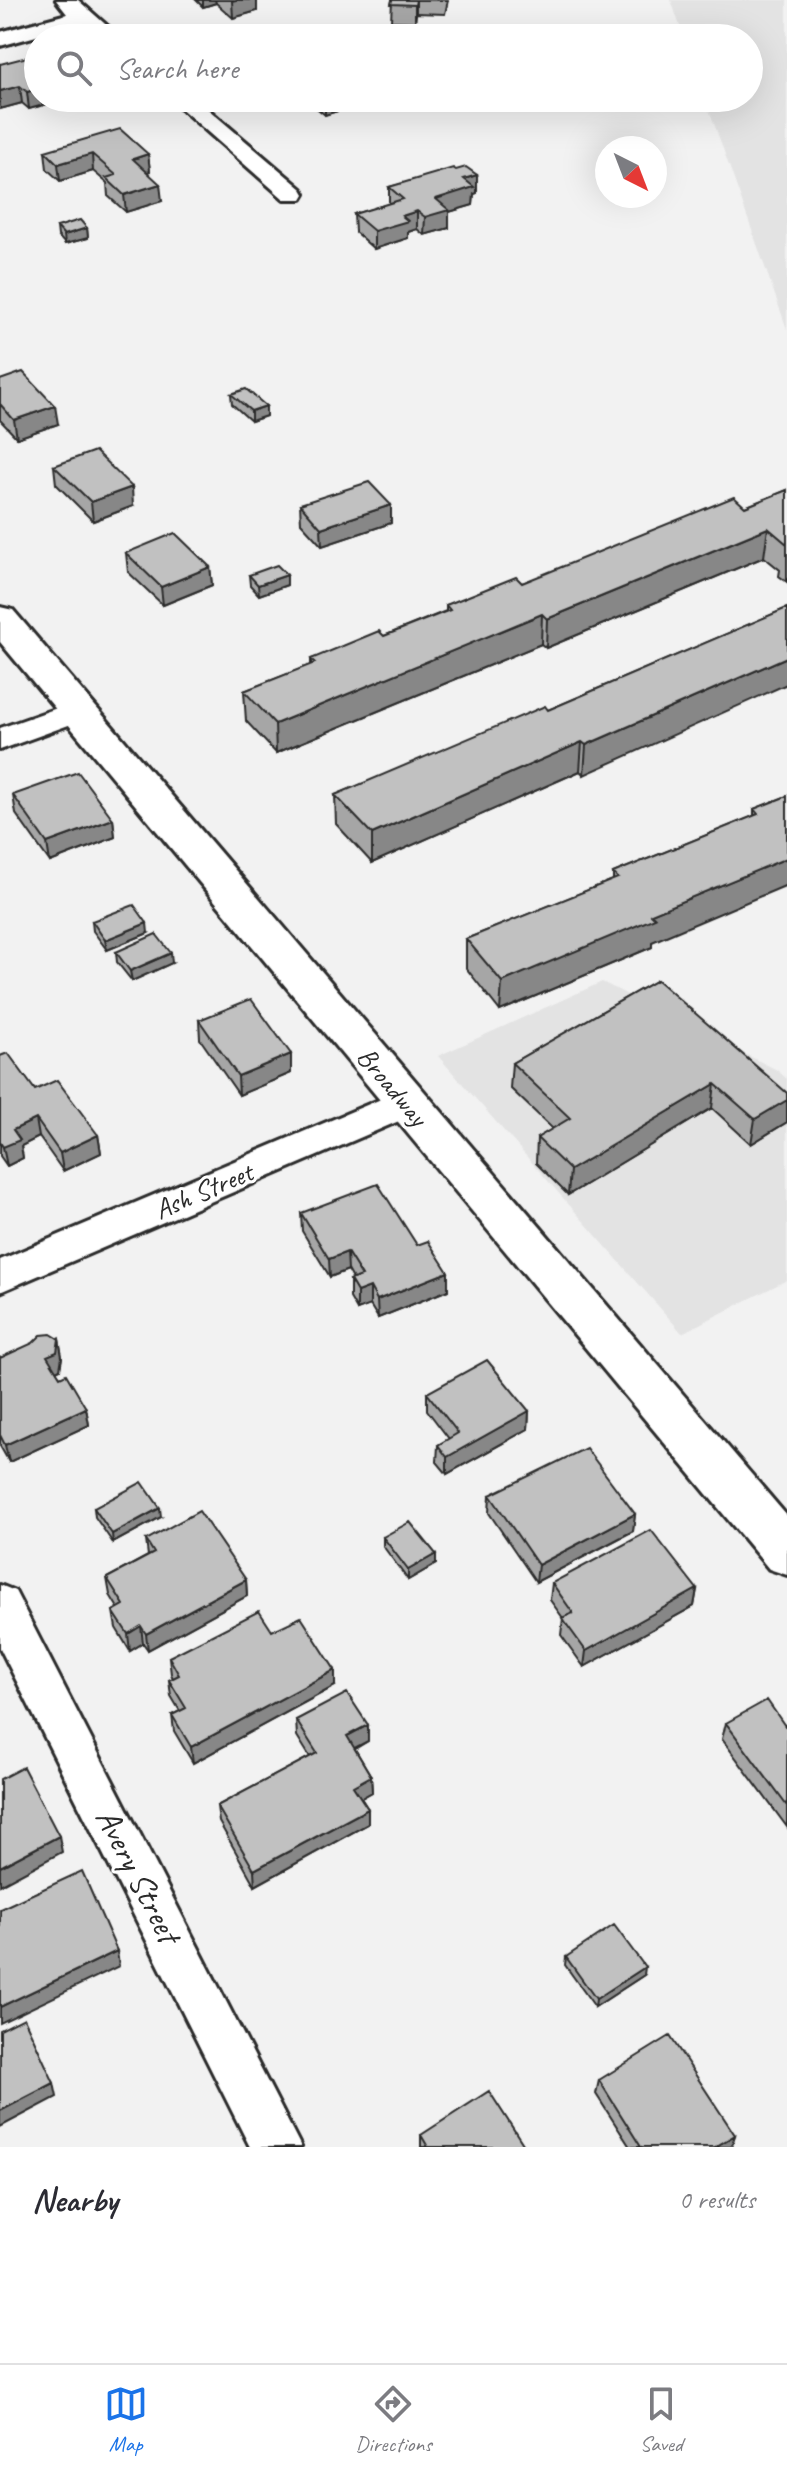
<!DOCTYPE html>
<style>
:root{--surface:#fff;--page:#f7f7f7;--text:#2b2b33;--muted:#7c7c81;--line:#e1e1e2;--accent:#1a73e8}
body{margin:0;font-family:Caveat,sans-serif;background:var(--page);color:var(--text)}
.compass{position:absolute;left:595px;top:136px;width:72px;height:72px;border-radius:50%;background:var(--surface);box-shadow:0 8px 32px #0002;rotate:138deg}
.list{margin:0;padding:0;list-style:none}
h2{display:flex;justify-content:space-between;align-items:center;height:104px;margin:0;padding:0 32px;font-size:34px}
h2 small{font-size:26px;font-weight:400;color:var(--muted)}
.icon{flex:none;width:44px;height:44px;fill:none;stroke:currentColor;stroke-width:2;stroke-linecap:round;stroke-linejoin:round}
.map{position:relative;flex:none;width:787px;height:2147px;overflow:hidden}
.search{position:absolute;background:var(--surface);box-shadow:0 8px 32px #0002;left:24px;right:24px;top:24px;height:88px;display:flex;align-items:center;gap:20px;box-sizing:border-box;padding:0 28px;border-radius:44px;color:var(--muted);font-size:30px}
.sheet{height:216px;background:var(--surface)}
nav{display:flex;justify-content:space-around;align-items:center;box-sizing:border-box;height:112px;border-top:2px solid var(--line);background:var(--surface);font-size:22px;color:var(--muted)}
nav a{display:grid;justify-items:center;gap:4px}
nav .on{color:var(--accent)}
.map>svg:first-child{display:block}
.built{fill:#e3e3e3}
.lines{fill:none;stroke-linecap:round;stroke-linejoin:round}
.minor-casing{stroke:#2b2b2b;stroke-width:6}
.tertiary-casing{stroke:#2b2b2b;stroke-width:6}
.minor{fill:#fff;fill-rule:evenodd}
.tertiary{fill:#fff;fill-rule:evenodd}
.wall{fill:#a6a6a6;stroke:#2b2b2b;stroke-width:2}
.shaded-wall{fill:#878787;stroke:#2b2b2b;stroke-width:2}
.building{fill:#c1c1c1;stroke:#2b2b2b;stroke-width:2}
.labels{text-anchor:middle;stroke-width:6;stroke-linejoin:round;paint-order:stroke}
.street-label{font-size:28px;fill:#2b2b2b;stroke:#fff}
.near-street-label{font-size:34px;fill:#2b2b2b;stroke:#fff}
</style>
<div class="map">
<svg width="787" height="2147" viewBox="0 0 787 2147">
<rect width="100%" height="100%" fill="#f2f2f2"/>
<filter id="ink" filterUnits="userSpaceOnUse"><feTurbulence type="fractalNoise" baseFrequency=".0125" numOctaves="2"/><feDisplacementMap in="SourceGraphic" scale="16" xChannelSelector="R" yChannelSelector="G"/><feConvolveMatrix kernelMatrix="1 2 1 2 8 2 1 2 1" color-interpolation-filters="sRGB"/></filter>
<g filter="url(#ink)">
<!-- built -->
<path class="built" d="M671,0H787V329L705,98H749V38H684Z
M602,982L777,1070L787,1079V1280L682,1333L438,1056Z"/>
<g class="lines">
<!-- minor casing -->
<g class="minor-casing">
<path id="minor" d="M56,0H78L121,38H96L80,24L0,46V32L67,14Z
M169,98H195L302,189L305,194L302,199H284Z
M77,701L88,704L93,711L88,718L0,750V728Z
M407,1088L420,1092L425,1102L420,1112L0,1292V1260Z
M0,1585L15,1591L301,2147H250L0,1648Z"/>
</g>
<!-- tertiary casing -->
<g class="tertiary-casing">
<path id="tertiary" d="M0,607L13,610L787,1516V1575L769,1569L0,642Z"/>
</g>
<!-- minor -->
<use href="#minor" class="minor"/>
<!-- tertiary -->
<use href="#tertiary" class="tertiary"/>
</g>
<!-- wall -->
<path class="wall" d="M196,0H257V11L233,18L216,3L203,7Z
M392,0H448L445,14L416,13L415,22L391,21Z
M0,64L51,103L29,109L22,103L0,109Z
M313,98H379L325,115L313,105Z
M45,151L148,154L150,171L147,172L162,201L126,212L108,196L107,183L93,171L60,181L47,169Z
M456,170L477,175V193L474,194L473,205L449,212V228L424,235L417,229L408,232V238L374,249L355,232L354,214L389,204V187Z
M57,227L87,228L88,238L65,244L58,236Z
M0,380L58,424L17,438L0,420Z
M231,394L266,406V416L251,421L232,404Z
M54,466L133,506L93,521L56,484Z
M787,490V582L779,576L780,570L764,557L546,648L541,644L276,753L246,721L244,691L311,665V659L384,636L446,611V605L522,583L745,507Z
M300,504L391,505V523L322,546L301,523Z
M126,553L210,567L212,585L163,605L128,572Z
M249,575H287V585L259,595L250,585Z
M787,608L584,775L580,771L372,863L336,824L335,795L548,710Z
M13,795L113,819L115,837L50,862L16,814Z
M787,796L652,942V947L500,1011L466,968V939L613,880V873L754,816V809Z
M92,921L148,933L107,950L93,931Z
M116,952L172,963L132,981L117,962Z
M657,980L787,1122L751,1144L712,1108L568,1195L536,1163L537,1138L553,1129L510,1088L512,1063Z
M199,1020L291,1054V1073L239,1095L200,1039Z
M0,1056L35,1090L98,1135L101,1153L63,1171L39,1137L21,1146L23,1158L7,1166L0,1156Z
M301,1213L417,1245L448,1272V1290L378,1318L370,1305L357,1310L350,1298V1280L353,1279L348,1270L330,1277L302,1231Z
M59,1339L62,1357L60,1369L56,1371L60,1377L86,1408L89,1425L9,1462L0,1446V1358Z
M427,1393L529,1411L528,1429L447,1474L437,1462L438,1445L449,1439L427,1410Z
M490,1495L635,1514L633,1531L536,1582L489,1513Z
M94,1508L161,1517L113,1543L95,1517Z
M383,1537L436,1554V1564L408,1580L383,1546Z
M146,1540L246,1580L247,1596L148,1650L143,1643L130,1651L116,1628L113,1611L118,1608L110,1595L107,1578L148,1556Z
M552,1583L697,1589L694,1606L584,1667L561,1635L563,1618L550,1600Z
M272,1631L335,1686L193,1763L174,1731L172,1715L180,1711L171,1696L169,1680L173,1678L171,1674L169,1657Z
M296,1720L368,1725V1741L355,1749L371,1776L372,1792L361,1798L368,1809V1824L255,1886L219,1822L217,1806L310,1757L297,1736Z
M726,1723L787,1725V1827L722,1739Z
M566,1957L644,1975L595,2007L565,1965Z
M599,2080L735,2135L731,2147H630L596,2094Z
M421,2135L525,2147H421Z"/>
<!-- shaded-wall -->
<path class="shaded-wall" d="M203,0H215L216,3L203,7Z
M236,0H257V11L233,18L232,1Z
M416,0V13L415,22V5Z
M20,86L22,103L0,109V91Z
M38,89V98H51V103L29,109L27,92Z
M325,98H379L325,115Z
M92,154L93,171L60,181L58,164Z
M148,154L150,171L134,176L133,159Z
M477,175V193L474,194L473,205L449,212V228L424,235L425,217L436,199L464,179Z
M160,184L162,201L126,212L124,195Z
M417,211V229L408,232V238L374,249V231L402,216Z
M87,228L88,238L65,244L64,235Z
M55,406L58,424L17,438L14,420Z
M266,406V416L251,421V411Z
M132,487L133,506L93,521L91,502Z
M391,505V523L322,546L321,528Z
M768,528L764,557L546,648L547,619Z
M210,567L212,585L163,605L161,587Z
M287,575V585L259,595L258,585Z
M542,614L541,644L276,753L275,724Z
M787,657V684L584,775L586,745Z
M582,742L580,771L372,863V834Z
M113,819L115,837L50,862L47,843Z
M787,858V885L652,942V947L500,1011L502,982L651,914Z
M147,923L148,933L107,950L105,940Z
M171,953L172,963L132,981L130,971Z
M291,1054V1073L239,1095L238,1076Z
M715,1084L712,1108L568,1195L570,1170Z
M787,1100V1122L751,1144L755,1119Z
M36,1119L39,1137L21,1146L23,1158L7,1166L3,1147L13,1130Z
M98,1135L101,1153L63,1171L60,1153Z
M347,1252L348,1270L330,1277L329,1259Z
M448,1272V1290L378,1318L377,1300Z
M370,1287V1305L357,1310V1292Z
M59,1339L62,1357L60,1369L50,1374L47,1356Z
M86,1408L89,1425L9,1462L5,1445Z
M529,1411L528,1429L447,1474V1457Z
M160,1508L161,1517L113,1543L112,1534Z
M635,1514L633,1531L536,1582L538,1565Z
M436,1554V1564L408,1580V1570Z
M246,1580L247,1596L148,1650L146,1634Z
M697,1589L694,1606L584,1667L586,1651Z
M141,1626L143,1643L130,1651L128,1634Z
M335,1670V1686L193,1763L191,1747Z
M368,1725V1741L347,1752V1736Z
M371,1776L372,1792L354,1802L353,1786Z
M368,1809V1824L255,1886L254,1870Z
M59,1836L62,1852L0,1885V1867Z
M117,1951L119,1966L0,2023V2007Z
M645,1967L644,1975L595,2007L596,1999Z
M54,2083L57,2097L0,2127V2111Z
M735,2135L731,2147H715Z"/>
<!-- building -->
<path class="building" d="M392,0H416L415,5L391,4Z
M309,31L319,38H284Z
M27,57L31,61L38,59V89L27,92L20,86L0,91V64Z
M120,129L148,154L133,159L160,184L124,195L106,178L116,175L92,154L58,164L45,151Z
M466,167L477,175L464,179L474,187L436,199L449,210L425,217L417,211L402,216L408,221L374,231L354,214L403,199L389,187L453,168L456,170Z
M80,220L87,228L64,235L57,227Z
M23,372L55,406L14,420L0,404V380Z
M246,389L266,406L251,411L231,394Z
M95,451L132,487L91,502L54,466Z
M369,482L391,505L321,528L300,504Z
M787,490V544L768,528L547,619L542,614L275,724L244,691L315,663L311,659L379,631L384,636L450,610L446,605L516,577L522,583L734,497L745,507Z
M175,533L210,567L161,587L126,553Z
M277,565L287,575L258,585L249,575Z
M787,608V657L586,745L582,742L372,834L335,795L545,706L548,710Z
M78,772L113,819L47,843L13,795Z
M787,796V858L651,914L655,918L502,982L466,939L618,878L613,873L758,814L754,809Z
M134,905L147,923L105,940L92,921Z
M156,934L171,953L130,971L116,952Z
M657,980L787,1093V1100L755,1119L715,1084L570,1170L537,1138L570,1118L512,1063Z
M251,999L291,1054L238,1076L199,1020Z
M8,1053L35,1090L57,1080L98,1135L60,1153L36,1119L13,1130L20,1140L3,1147L0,1142V1056Z
M378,1184L417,1245L428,1241L448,1272L377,1300L370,1287L357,1292L350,1280L362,1276L347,1252L329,1259L301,1213Z
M51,1334L59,1339L57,1352L47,1356L60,1377L66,1374L86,1408L5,1445L0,1435V1358L33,1343L41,1335Z
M487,1360L529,1411L447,1457L438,1445L458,1433L427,1393Z
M586,1448L635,1514L538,1565L490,1495Z
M142,1482L160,1508L112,1534L94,1508Z
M199,1511L246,1580L146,1634L141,1626L128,1634L113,1611L124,1605L107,1578L154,1553L146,1540Z
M410,1522L436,1554L408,1570L383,1537Z
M651,1530L697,1589L586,1651L562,1618L573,1613L552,1583Z
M259,1611L272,1631L301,1617L335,1670L191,1747L172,1715L186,1708L169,1680L179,1675L169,1657Z
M347,1693L368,1725L347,1736L371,1776L353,1786L368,1809L254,1870L217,1806L317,1753L296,1720Z
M767,1700L785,1726L787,1725V1806L726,1723Z
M23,1767L59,1836L0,1867V1779Z
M82,1871L117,1951L0,2007V1909Z
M614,1925L645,1967L596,1999L566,1957Z
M24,2018L54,2083L0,2111V2030Z
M670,2036L735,2135L715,2147H641L599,2080Z
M489,2091L525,2147H428L421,2135Z"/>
</g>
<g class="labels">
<!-- street labels -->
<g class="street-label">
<text transform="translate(393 1086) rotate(50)" y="10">Broadway</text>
<text transform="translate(203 1190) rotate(-23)" y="10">Ash Street</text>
</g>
<!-- near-street labels -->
<g class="near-street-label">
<text transform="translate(139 1875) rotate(63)" y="12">Avery Street</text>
</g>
</g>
</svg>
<svg class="compass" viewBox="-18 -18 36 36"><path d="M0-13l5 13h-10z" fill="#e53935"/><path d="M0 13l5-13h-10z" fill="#7c7c81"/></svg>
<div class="search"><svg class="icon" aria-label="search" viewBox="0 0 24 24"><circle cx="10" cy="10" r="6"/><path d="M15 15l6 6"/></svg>Search here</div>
</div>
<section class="sheet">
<h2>Nearby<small>0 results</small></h2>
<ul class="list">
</ul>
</section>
<nav>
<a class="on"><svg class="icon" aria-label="map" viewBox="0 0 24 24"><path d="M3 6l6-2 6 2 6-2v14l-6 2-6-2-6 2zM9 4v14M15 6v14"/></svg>Map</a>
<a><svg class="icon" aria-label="directions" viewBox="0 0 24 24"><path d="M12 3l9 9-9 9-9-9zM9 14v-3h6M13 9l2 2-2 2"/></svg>Directions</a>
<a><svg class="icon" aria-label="saved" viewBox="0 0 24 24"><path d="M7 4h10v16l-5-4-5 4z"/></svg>Saved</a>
</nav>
